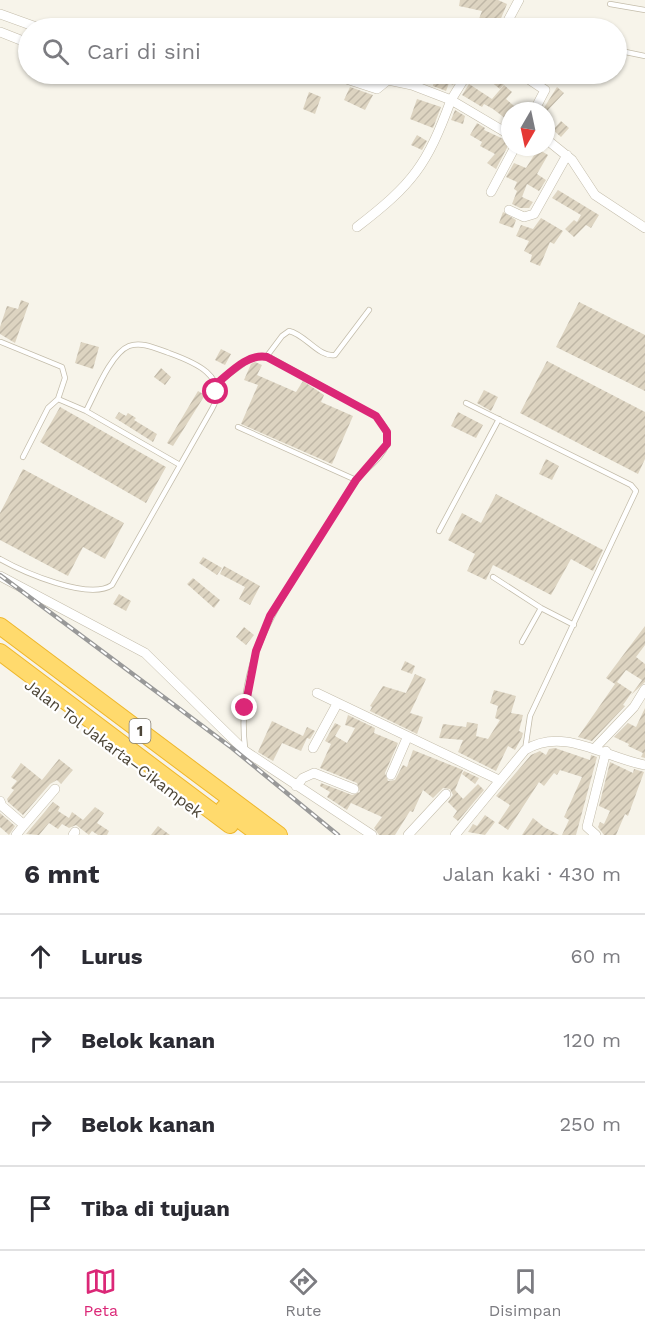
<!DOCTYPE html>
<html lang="id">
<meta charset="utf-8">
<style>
:root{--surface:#fff;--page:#f7f7f7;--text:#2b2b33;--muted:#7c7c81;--line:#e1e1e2;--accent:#db2777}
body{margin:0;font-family:"Work Sans",sans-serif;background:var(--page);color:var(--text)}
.compass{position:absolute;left:501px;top:102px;width:54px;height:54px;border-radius:50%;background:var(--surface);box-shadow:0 2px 4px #0004;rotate:189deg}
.stop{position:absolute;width:18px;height:18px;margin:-14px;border:4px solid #db2777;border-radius:50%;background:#fff}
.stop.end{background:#db2777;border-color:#fff;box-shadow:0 2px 6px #0008}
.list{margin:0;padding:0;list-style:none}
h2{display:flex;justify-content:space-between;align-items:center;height:78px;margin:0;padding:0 24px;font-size:26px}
h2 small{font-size:20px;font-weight:400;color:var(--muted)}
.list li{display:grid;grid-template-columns:39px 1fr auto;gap:18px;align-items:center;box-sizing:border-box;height:84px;padding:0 24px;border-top:2px solid var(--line)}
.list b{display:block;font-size:22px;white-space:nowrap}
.list em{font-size:20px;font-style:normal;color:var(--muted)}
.icon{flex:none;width:33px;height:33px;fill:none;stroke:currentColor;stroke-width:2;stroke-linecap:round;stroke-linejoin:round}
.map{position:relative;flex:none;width:645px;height:835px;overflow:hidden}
.search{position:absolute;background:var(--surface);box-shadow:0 2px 4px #0004;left:18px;right:18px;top:18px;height:66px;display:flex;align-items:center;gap:15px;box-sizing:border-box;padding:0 21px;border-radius:33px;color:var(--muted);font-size:22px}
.sheet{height:414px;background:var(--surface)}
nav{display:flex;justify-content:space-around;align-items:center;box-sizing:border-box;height:84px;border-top:2px solid var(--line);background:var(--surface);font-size:16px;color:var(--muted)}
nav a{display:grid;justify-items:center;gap:3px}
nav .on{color:var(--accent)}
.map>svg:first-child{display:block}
.building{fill:url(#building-hatch)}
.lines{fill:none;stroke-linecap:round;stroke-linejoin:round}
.service-casing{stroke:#c4bdab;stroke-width:6}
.minor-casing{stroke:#c4bdab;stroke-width:10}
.motorway-casing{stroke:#efb72b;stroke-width:18}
.service{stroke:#fff;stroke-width:4.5}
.minor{stroke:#fff;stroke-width:9}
.motorway{stroke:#ffda6d;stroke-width:16}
.rail-casing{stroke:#999;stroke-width:4.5}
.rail{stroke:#fff;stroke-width:2;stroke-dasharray:7;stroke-linecap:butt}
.route{stroke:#db2777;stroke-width:8}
.labels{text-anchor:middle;stroke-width:4.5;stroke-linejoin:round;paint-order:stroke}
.shield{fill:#fff;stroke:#827d73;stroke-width:1.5}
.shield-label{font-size:15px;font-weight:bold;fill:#4c4537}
.street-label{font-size:16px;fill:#4c4537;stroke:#fff}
</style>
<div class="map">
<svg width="645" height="835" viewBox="0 0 645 835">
<defs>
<pattern id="building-hatch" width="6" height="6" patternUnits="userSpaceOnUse" patternTransform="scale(1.5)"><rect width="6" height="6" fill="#ddd4c1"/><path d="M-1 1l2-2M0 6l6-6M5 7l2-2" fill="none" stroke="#bfb7a6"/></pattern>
</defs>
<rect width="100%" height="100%" fill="#f7f4ea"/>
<!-- building -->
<path class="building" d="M460,0H498L507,4L497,28H488L477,24L482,11L459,6Z
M307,74H318L314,82L305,79Z
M351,74H383L376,81Z
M441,74H459L453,85L449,83L446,91L433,86L434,79L438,80Z
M481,74H506L510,76L500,89Z
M469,84L492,99L504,85L512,92L506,99L520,111H510V122L493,109L484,104L482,107L462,95Z
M350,87L373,95L365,110L344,100Z
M557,87L564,93L547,111H542Z
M309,92L321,97L315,114L303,109Z
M417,99L441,107L433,128L410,119Z
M455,110L465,116L463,124L451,120Z
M561,121L569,128L561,137L553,130Z
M477,123L485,128L484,130L510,142L496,169L487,163L495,154L480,146L482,142L470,135Z
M417,135L427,141L422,150L411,145Z
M538,149L548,155L537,174L546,180L539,191L527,184L522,197L533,202L529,208H520L512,204L517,191L514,189L517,182L506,177L514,163L526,168Z
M558,190L599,215L591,228L586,225L574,237L565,229L574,220L577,222L581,215L552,198Z
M503,212L516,220L513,228L499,223Z
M541,218L563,231L554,244L550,242L540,266L530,262L532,255L524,251L529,241L516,236L521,225L533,229Z
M21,300L29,303L15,343L0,334V327L7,306L18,309Z
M579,302L645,335V391L556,347Z
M81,342L99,347L93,369L75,363Z
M221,349L231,354L225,365L215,360Z
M547,361L645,412V459L638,474L520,413Z
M255,362L262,365L257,375L296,392L303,381L324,395L321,402L353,416L332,464L241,424L258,385L244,380L251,364Z
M161,368L171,377L165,385L154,377Z
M484,390L498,397L491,411L477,403Z
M198,391L205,395L173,446L167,443Z
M60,407L166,467L146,503L40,442Z
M119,412L126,416L128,413L136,418L134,420L157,434L153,442L115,418Z
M458,412L483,425L476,438L451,426Z
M546,459L559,466L552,480L539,474Z
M23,469L124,523L105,559L83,547L68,576L0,540V513Z
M496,494L603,550L593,571L571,559L551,595L493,565L486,580L467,571L475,554L448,540L462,513L481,523Z
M203,557L222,568L217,575L199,563Z
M224,566L260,586L250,605L239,599L245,587L220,574Z
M193,578L220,600L214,608L187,584Z
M119,594L131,601L126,611L113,604Z
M645,626V645L636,657L645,664V682L631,695L642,680L626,670L617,682L632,692L623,705L625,706L592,741L578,737L615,684L606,678Z
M244,627L254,635L246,645L236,637Z
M405,661L415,666L412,674L401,670Z
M415,674L426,679L410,713L423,717L417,734L370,711L372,707L370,706L383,686L406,693Z
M494,690L516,696L511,713L523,715L519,731L523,733L522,737L515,750L508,746L496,771L458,752L463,740L439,738L443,724L466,727L467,722L478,724L476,736L488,739L500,720L495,718L498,706L490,703Z
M645,708V758L641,757L643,753L628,746L629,744L614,737L628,723L636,727Z
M348,715L375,728L374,733L398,743L385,773L388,781L395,780L403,765L407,767L413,750L463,770L455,790L463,799L478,784L484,790L458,821L453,817L457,811L448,802L453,795L450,789L443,788L433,798L423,790L413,812L410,811L395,835H379L374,828L382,817L351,803L347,810L327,797L330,792L320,786L321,783L352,795L360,792L357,783L320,768L331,744L325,741L335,723L341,726L335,736L347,743L355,728L345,725Z
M272,721L303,736L307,727L315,731L310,739L307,738L301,751L282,743L273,761L258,752Z
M555,748L590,760L591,755L597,757L576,835H562L569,820L564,817L582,777L560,770L557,775L554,773L544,786L539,782L508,830L498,823L510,805L496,796L531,755L540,751L546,755L549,749Z
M59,759L73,770L61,784L57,780L50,784L23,815L8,802L7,799L14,790L11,788L17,781L11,777L21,763L42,780Z
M610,762L633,773L634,769L644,772L628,816L625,814L616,835H604L598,827L600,822L604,824L610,811L599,806Z
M464,771L479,778L475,784L462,774Z
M53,802L60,807L58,811L69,818L72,812L83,820L95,807L104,813L97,823L109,831L107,835H98L92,831L89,835L76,825L69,828L62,824L58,829L49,823L39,835L26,834Z
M0,813L15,826L9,835L0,827Z
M485,815L495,822L485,835L468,832L473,824L477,826Z
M533,818L544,827L559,835H522Z
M158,826L170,835H151Z"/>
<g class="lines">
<!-- service casing -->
<g class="service-casing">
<path id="service" d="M610,4L645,10
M616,50L645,56
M1,342L62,367L65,378L58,399
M267,356L282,336L289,331C305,334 319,358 335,355L369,310
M214,385L251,358L267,356L376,416C383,423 391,433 387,444C381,460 364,469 355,483C339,505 325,529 310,553C270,616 236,669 245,748
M466,403L631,485L636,491L530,716L525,750
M238,427L356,480
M23,457L48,408L58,399L86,411L180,465
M439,531L499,419
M0,559C23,572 89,601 112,585L212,409C230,376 194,362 169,353C157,349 142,341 129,346C111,353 95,394 86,411
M493,577L541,608L574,625
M522,642L541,608"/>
</g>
<!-- minor casing -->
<g class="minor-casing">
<path id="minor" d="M0,14L39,28
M504,28L519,0
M0,32L23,41
M331,74L377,89L388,80L412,85L451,100C427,165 413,184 357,227
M467,74L451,100L510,135
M521,74L545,90L534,111
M546,139L572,160L595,195L645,228
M491,192L515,147
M509,210L524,217L534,214L567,155
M0,576L145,653L245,751L372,835
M317,693L499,780
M313,748L337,704
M595,748L634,707L645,689
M391,775L407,738
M296,786L303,778L314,773L354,789
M0,801L2,806L24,825L16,835
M24,825L55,789
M73,835L75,832
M408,835L446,794
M455,835L525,750C564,726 605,758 645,765
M596,835L587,827L606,751"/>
</g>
<!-- motorway casing -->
<g class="motorway-casing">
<path id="motorway" d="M0,626L279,835
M0,652L230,825
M224,808L260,835"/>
</g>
<!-- service -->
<use href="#service" class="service"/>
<!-- minor -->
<use href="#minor" class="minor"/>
<!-- motorway -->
<use href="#motorway" class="motorway"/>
<!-- rail casing -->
<g class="rail-casing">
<path id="rail" d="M0,575L232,748L338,835"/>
</g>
<!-- rail -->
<use href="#rail" class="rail"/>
</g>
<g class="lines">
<!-- route -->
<path class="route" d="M216,392L214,386C229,374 247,353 267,357L376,416L387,432V444L356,480L270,616L256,651L245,708"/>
</g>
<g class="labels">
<!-- shield labels -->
<rect class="shield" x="129.5" y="719" width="21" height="24" rx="4.5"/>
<g class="shield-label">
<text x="140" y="736">1</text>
</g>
<!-- street labels -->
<g class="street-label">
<text transform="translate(114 748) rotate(37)" y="6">Jalan Tol Jakarta–Cikampek</text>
</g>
</g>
</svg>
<svg class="compass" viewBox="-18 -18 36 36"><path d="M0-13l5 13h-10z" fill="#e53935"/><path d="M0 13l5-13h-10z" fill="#7c7c81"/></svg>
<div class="stop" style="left:216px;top:392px"></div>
<div class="stop end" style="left:245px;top:708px"></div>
<div class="search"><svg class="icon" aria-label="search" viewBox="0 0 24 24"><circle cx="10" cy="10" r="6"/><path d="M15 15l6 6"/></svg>Cari di sini</div>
</div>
<section class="sheet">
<h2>6 mnt<small>Jalan kaki · 430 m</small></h2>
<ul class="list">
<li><svg class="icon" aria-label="ahead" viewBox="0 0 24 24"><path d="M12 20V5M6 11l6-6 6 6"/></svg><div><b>Lurus</b></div><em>60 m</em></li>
<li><svg class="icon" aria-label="right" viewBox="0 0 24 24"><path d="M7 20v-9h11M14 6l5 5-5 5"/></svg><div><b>Belok kanan</b></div><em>120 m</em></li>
<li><svg class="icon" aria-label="right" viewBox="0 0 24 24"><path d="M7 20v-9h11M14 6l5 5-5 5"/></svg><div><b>Belok kanan</b></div><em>250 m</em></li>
<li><svg class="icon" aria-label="arrive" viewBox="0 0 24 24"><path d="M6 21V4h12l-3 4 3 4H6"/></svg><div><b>Tiba di tujuan</b></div></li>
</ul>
</section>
<nav>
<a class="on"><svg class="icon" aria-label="map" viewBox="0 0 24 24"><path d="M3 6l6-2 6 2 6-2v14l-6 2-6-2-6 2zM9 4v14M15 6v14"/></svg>Peta</a>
<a><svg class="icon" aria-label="directions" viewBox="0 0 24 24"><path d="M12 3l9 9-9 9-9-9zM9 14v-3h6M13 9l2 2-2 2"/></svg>Rute</a>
<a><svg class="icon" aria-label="saved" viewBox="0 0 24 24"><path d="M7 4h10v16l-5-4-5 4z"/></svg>Disimpan</a>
</nav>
